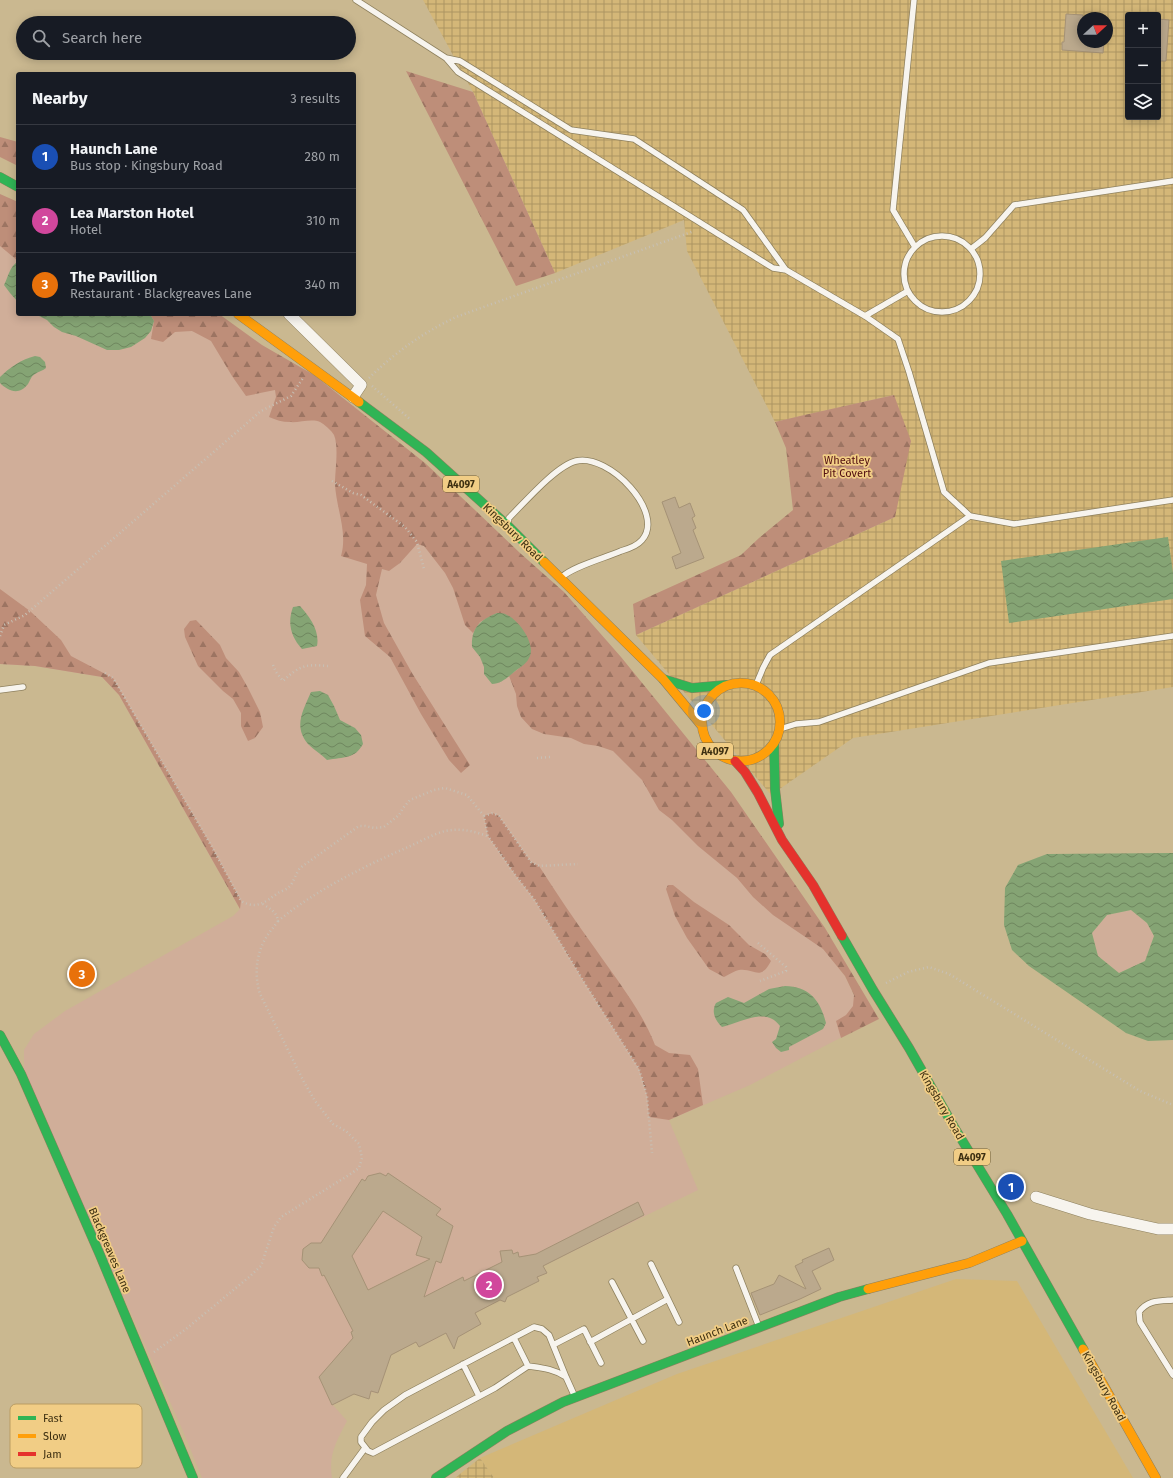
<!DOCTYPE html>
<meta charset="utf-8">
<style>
:root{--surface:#171b24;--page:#20242c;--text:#f1f3f6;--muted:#9ea1a6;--line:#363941;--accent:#d93025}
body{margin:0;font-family:"Fira Sans",sans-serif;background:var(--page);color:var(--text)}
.controls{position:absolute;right:12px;top:12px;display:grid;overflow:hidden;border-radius:4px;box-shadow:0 2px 10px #0003}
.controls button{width:36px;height:36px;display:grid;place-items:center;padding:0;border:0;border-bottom:1px solid var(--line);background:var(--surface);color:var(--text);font:20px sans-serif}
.compass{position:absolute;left:1077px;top:12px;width:36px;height:36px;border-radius:50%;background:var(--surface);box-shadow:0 2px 10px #0003;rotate:69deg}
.you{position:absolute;left:704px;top:711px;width:14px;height:14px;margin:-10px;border:3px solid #fff;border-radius:50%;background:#1a73e8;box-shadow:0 0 0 6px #1a73e833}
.badge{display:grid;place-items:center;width:26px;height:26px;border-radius:50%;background:var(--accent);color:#fff;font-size:13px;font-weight:700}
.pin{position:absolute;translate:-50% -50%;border:2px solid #fff;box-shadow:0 1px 4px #0006}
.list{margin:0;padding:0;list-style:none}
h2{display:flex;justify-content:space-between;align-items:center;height:52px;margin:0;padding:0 16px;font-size:17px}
h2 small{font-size:13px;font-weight:400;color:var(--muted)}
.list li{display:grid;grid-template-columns:26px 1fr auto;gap:12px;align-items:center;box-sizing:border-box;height:64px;padding:0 16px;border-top:1px solid var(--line)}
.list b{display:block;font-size:15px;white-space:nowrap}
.list p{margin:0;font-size:13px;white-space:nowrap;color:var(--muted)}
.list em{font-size:13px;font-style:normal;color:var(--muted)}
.icon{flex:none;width:22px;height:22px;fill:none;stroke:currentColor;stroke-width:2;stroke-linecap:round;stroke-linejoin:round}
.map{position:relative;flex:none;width:1173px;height:1478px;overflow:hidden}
.search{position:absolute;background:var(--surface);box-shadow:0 2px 10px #0003;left:16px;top:16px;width:340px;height:44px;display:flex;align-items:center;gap:10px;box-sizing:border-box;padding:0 14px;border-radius:22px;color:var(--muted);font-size:15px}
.panel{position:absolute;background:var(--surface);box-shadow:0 2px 10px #0003;left:16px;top:72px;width:340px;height:244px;border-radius:4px}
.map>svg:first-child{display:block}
.built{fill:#d4b778}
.industrial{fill:url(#industrial-grid);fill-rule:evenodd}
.grass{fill:#d0ae99}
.forest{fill:url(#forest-firs)}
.water{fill:url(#water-waves);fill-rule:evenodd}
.building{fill:#bba98d;stroke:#a59276;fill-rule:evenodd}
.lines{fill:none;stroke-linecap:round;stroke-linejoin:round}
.lane-casing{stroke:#8e805e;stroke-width:7}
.street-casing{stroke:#8e805e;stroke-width:12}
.fast-casing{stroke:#8e805e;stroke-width:10}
.slow-casing{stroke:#8e805e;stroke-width:10}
.jam-casing{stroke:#8e805e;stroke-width:10}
.path{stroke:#c7c0b5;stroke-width:2.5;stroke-dasharray:1 3;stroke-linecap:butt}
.lane{stroke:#f7f4ee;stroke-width:5.5}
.street{stroke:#f7f4ee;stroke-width:11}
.fast{stroke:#30b455;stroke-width:9}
.slow{stroke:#ff9f0a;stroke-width:9}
.jam{stroke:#e5322d;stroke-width:9}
.labels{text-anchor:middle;stroke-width:3.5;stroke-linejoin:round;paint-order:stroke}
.shield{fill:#f1cd85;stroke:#725e33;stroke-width:1}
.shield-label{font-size:10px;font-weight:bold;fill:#3c2e10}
.park-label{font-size:11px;fill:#510e10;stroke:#f1cd85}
.street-label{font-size:11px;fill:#3c2e10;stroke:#f1cd85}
.key{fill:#f1cd85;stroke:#bb9d62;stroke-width:1}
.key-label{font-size:11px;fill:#3c2e10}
</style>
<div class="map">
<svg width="1173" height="1478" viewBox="0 0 1173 1478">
<defs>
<pattern id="industrial-grid" width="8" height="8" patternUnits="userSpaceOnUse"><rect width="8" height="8" fill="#d4b778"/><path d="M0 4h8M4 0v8" fill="none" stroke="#ad9561"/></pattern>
<pattern id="forest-firs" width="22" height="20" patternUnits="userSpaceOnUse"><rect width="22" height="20" fill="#be8e79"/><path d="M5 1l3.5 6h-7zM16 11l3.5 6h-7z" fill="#9c7462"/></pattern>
<pattern id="water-waves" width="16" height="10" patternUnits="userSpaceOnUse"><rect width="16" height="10" fill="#85a474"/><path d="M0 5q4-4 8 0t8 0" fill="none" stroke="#6e865e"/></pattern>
</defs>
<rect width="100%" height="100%" fill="#cab890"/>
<!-- built -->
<path class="built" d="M956,1279L1017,1281L1133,1478H494L480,1458L677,1374Z"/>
<!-- industrial -->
<path class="industrial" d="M423,0H1173V687L853,738L771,795L636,635L895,517L894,395L775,422L687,251L684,220L555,273L473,92ZM1128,15H1158V117H1128ZM1083,18H1107V42H1083Z
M480,1458L494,1478H455Z"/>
<!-- grass -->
<path class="grass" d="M0,200L18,211V314H196L340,407L756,863L845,976L854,995L863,1026L750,1085L669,1120L698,1190L543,1266L547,1273L538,1277L539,1281L507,1297L505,1302L500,1300L475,1313L481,1324L458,1337L456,1343L450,1341L441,1325L434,1329L438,1338L419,1347L416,1342L381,1360L387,1367L378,1393L371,1392L369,1399L354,1394L333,1405L347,1421C337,1440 328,1455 332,1478H202L183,1431L24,1070V1050L34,1034L65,1011L233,916L240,909L119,695L102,677L35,666L0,664Z
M1131,910L1147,923L1154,936L1145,961L1119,973L1098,956L1092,933L1107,915Z"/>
<!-- forest -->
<path class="forest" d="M406,71L473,92L555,273L516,286Z
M0,137L18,142V166L0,157Z
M0,194L18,202V261L0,246Z
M150,314H219L262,345L314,375L425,463L476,511L520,553L564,592L621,657L731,792L825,928L879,1019L841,1038L836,1021L846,1015L853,1006L854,995L845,976L823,949L773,915L753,897L737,878L698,846L672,820L659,810L642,780L613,751L598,746L584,744L571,738L544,734L532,729L521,717L517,706L516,694L509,676C519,668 528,663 531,650L497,613L480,622L473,633L465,625L453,588L445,573L424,546L417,544L400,563L389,571L382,569L376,595L384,623L412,673L470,765L461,773L449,760L421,714L390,657L365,636L360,600L366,585L367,564L341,556C348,532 336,508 335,484C335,470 339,447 334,435C332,431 324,424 320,422C312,418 299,423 290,422C282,422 276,420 269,417L276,397L275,390L246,396L232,376L211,341L192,331L175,332L163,342L151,339L154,321Z
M894,395L911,441L895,517L636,635L633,604L741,555L759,538L793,510L786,448L775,422L800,416Z
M0,589L30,611L61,640L71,656L113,678L212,847L241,901L240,909L119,695L102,677L35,666L0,664Z
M196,620L220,645L226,658L239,672L248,688L260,712L263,727L255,738L248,741L241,726V713L233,699L223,691L198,666L185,637L184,629L190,621Z
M493,813L499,816L531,862L539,866C557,894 575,921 594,947C616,979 641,1009 655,1045L669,1053L690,1055L698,1069L703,1105L669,1120L649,1117L647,1096L639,1069L584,982L534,899L516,876L488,836L484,816Z
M668,885H673L694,902L729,925L749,945L765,954L771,961C760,982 755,968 739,970C734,971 728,975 724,977L709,969L687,938L675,916L666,889Z"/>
<!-- water -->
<path class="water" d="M18,261V302L10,293L4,285C9,275 9,268 18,261Z
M35,314H150L154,321L151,331L145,338L131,347L119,350H107L76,336L62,332L54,327L47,320Z
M35,356L40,357L45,362L46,368C43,371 39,371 35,374C31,376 30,381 28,384C19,396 8,391 0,383V377C9,368 22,359 35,356Z
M1168,537L1173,573V599L1009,623L1001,561Z
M300,606C310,617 320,631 317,646L302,649C291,637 287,623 293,607Z
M497,613C500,613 504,613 507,615C519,620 537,645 529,658C526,665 518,668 513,673C507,678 500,684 492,684L484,674V667L480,657L472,647C471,628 480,620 497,613Z
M320,691L328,695L334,706L340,720L355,728L361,735L363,744C355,759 344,757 327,760C321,754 314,750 308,744C293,726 303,711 311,692Z
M1173,853V1040L1148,1041L1126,1033L1029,966L1012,950L1004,925L1005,888L1018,865L1047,854ZM1131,910L1147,923L1154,936L1145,961L1119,973L1098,956L1092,933L1107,915Z
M785,986C810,987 820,1000 826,1023L823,1029L789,1047V1050L781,1052L776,1048L772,1042L776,1039L780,1026C766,1006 740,1023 722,1027C715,1020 711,1012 716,1003L728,997L744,1003L769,989Z"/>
<!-- building -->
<path class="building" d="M1066,14L1083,15V42H1104L1103,53L1062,50V42H1064Z
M1158,19L1169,20L1166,61H1158Z
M675,497L679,508L690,503L695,516L692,518L696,528L693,530L704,558L676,569L672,557L681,553L662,502Z
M380,1173L386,1176L388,1173L441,1209L436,1215L453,1226L441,1263L436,1261L424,1297L463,1277L464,1281L502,1262L500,1251L512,1250L513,1254L518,1252L519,1257L536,1254L638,1202L644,1215L543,1266L547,1273L537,1277L539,1281L507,1297L505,1302L500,1300L475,1313L481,1324L458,1337L454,1349L446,1333L419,1347L416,1342L391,1355L378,1393L371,1391L369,1399L354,1394L332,1405L319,1377L353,1338L351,1332L353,1331L324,1275L322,1276L319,1268H309L302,1260L303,1249L311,1243H321L362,1179L365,1181L368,1176ZM383,1211L422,1237L416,1255L430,1259L368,1290L352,1256Z
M829,1248L834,1260L812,1271L821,1289L800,1299L760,1315L751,1293L774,1284L779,1275L806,1289L795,1266L803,1262L802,1260Z"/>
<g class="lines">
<!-- lane casing -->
<g class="lane-casing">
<path id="lane" d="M356,0L446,58L458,72L773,268L786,270L865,316L898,339L909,372L944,492L970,516L1014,524L1173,500
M914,0L893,210L915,247
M446,58L460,61L571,130L634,139L743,210L786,270
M904 274a38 38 0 1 1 76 0a38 38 0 1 1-76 0Z
M971,249L985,238L1014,205L1173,181
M865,316L908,291
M508,522L509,518C525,502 556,466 576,461C609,453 666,513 642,540C637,546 628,549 621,551C605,558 574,566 562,577
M756,685L763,668L770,655L970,516
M0,690L23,687
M780,729L796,724L819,722L989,663L1173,636
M651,1264L679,1322
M736,1268L759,1327
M612,1282L643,1341
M1173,1300C1159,1301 1148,1300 1139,1312L1140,1322L1173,1375
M514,1338L528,1366
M590,1342L668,1299
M553,1345L584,1329L601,1363
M463,1364L479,1396
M566,1377C554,1369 542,1368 528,1366L495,1388L373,1453L368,1451L361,1442V1437L372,1422L384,1410L405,1395L534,1327L542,1329L549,1335L566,1377L575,1397
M343,1478L365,1448"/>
</g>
<!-- street casing -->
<g class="street-casing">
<path id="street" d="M289,314L361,385L353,397
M1036,1197L1090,1214L1158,1229H1173"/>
</g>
<!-- fast casing -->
<g class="fast-casing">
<path id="fast" d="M0,177L18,187
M359,402L426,452L507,525L544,562
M663,679L692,688L726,685
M774,743L775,789L779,824
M842,936L873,990L909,1048L954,1127L1007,1214L1083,1349
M0,1035L21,1074L100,1255L193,1478
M436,1478L507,1431L563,1402L839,1297L868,1289"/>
</g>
<!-- slow casing -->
<g class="slow-casing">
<path id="slow" d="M238,314L359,402
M544,562L663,679L702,726
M702 722a39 39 0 1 1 78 0a39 39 0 1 1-78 0Z
M868,1289L969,1263L1022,1241
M1083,1349L1156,1478"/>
</g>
<!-- jam casing -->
<g class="jam-casing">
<path id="jam" d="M735,761L745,772L758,793L782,840L813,885L842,936"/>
</g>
<!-- path -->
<path class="path" d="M369,378C397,351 421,334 456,317L694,231
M372,386L411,420
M332,481L353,493L361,495L405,527L417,542L424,569
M0,636L4,625L25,615L261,411L291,396L303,378
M273,665L276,672L283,681C300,665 306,664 328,666
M105,673L113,678L119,688L212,847L241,901C257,910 265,902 278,893C281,891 286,890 289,887C293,884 296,873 300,868L359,826H365L375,828L384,827L399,815L403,808L410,800L434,790L445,788L467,795L484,816L488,836L516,876L534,899L584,982L639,1069L647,1096L652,1153
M537,758L550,757
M484,816L493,813L499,816L531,862L539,866L578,864
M278,921C316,890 363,867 408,847C420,842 433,834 445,831C460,828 474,831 487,836
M758,943L786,967V971L760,981
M886,983L908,972L929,967L949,974L1140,1091L1173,1105
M154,1352L186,1329L248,1278L261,1266L274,1227L281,1217L349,1175L359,1168L362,1158L359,1144L346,1131L333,1124L315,1101L304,1082L260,994C254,975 256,953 267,936C270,931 274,927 278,921C277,912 270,909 263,904"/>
<!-- lane -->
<use href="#lane" class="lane"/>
<!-- street -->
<use href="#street" class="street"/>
<!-- fast -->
<use href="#fast" class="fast"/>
<!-- slow -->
<use href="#slow" class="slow"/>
<!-- jam -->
<use href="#jam" class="jam"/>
</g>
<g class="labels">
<!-- shield labels -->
<g class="shield">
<rect x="443" y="476" width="36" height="16" rx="3"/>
<rect x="697" y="743" width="36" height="16" rx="3"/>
<rect x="954" y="1149" width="36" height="16" rx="3"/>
</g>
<g class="shield-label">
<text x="461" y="488">A4097</text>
<text x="715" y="755">A4097</text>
<text x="972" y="1161">A4097</text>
</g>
<!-- park labels -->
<g class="park-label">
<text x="847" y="464">Wheatley<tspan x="847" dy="13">Pit Covert</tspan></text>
</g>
<!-- street labels -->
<g class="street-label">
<text transform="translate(513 532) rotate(44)" y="4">Kingsbury Road</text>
<text transform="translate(942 1105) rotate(60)" y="4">Kingsbury Road</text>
<text transform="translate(110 1250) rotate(67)" y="4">Blackgreaves Lane</text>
<text transform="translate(717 1331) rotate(-21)" y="4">Haunch Lane</text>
<text transform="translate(1104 1386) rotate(61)" y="4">Kingsbury Road</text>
</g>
</g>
<!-- legend -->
<rect x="10" y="1404" width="132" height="64" rx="6" class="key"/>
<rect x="18" y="1416" width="18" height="4" fill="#30b455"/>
<rect x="18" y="1434" width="18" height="4" fill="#ff9f0a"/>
<rect x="18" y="1452" width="18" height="4" fill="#e5322d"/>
<g class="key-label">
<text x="43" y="1422">Fast</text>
<text x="43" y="1440">Slow</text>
<text x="43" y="1458">Jam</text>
</g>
</svg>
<div class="controls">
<button>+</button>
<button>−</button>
<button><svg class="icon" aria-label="layers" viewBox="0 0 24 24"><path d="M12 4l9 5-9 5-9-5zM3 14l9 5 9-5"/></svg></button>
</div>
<svg class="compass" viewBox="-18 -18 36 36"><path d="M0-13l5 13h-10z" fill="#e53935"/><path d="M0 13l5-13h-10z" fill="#9ea1a6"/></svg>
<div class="you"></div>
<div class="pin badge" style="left:1011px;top:1187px;background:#1a4fb4">1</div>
<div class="pin badge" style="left:489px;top:1285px;background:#d1479c">2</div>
<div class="pin badge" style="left:82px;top:974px;background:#e8710a">3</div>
<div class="search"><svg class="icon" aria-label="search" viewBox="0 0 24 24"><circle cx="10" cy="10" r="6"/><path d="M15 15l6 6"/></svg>Search here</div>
<section class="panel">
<h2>Nearby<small>3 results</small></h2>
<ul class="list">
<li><span class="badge" style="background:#1a4fb4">1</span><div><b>Haunch Lane</b><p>Bus stop · Kingsbury Road</p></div><em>280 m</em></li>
<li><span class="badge" style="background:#d1479c">2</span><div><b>Lea Marston Hotel</b><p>Hotel</p></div><em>310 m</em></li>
<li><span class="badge" style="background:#e8710a">3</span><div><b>The Pavillion</b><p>Restaurant · Blackgreaves Lane</p></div><em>340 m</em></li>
</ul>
</section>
</div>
